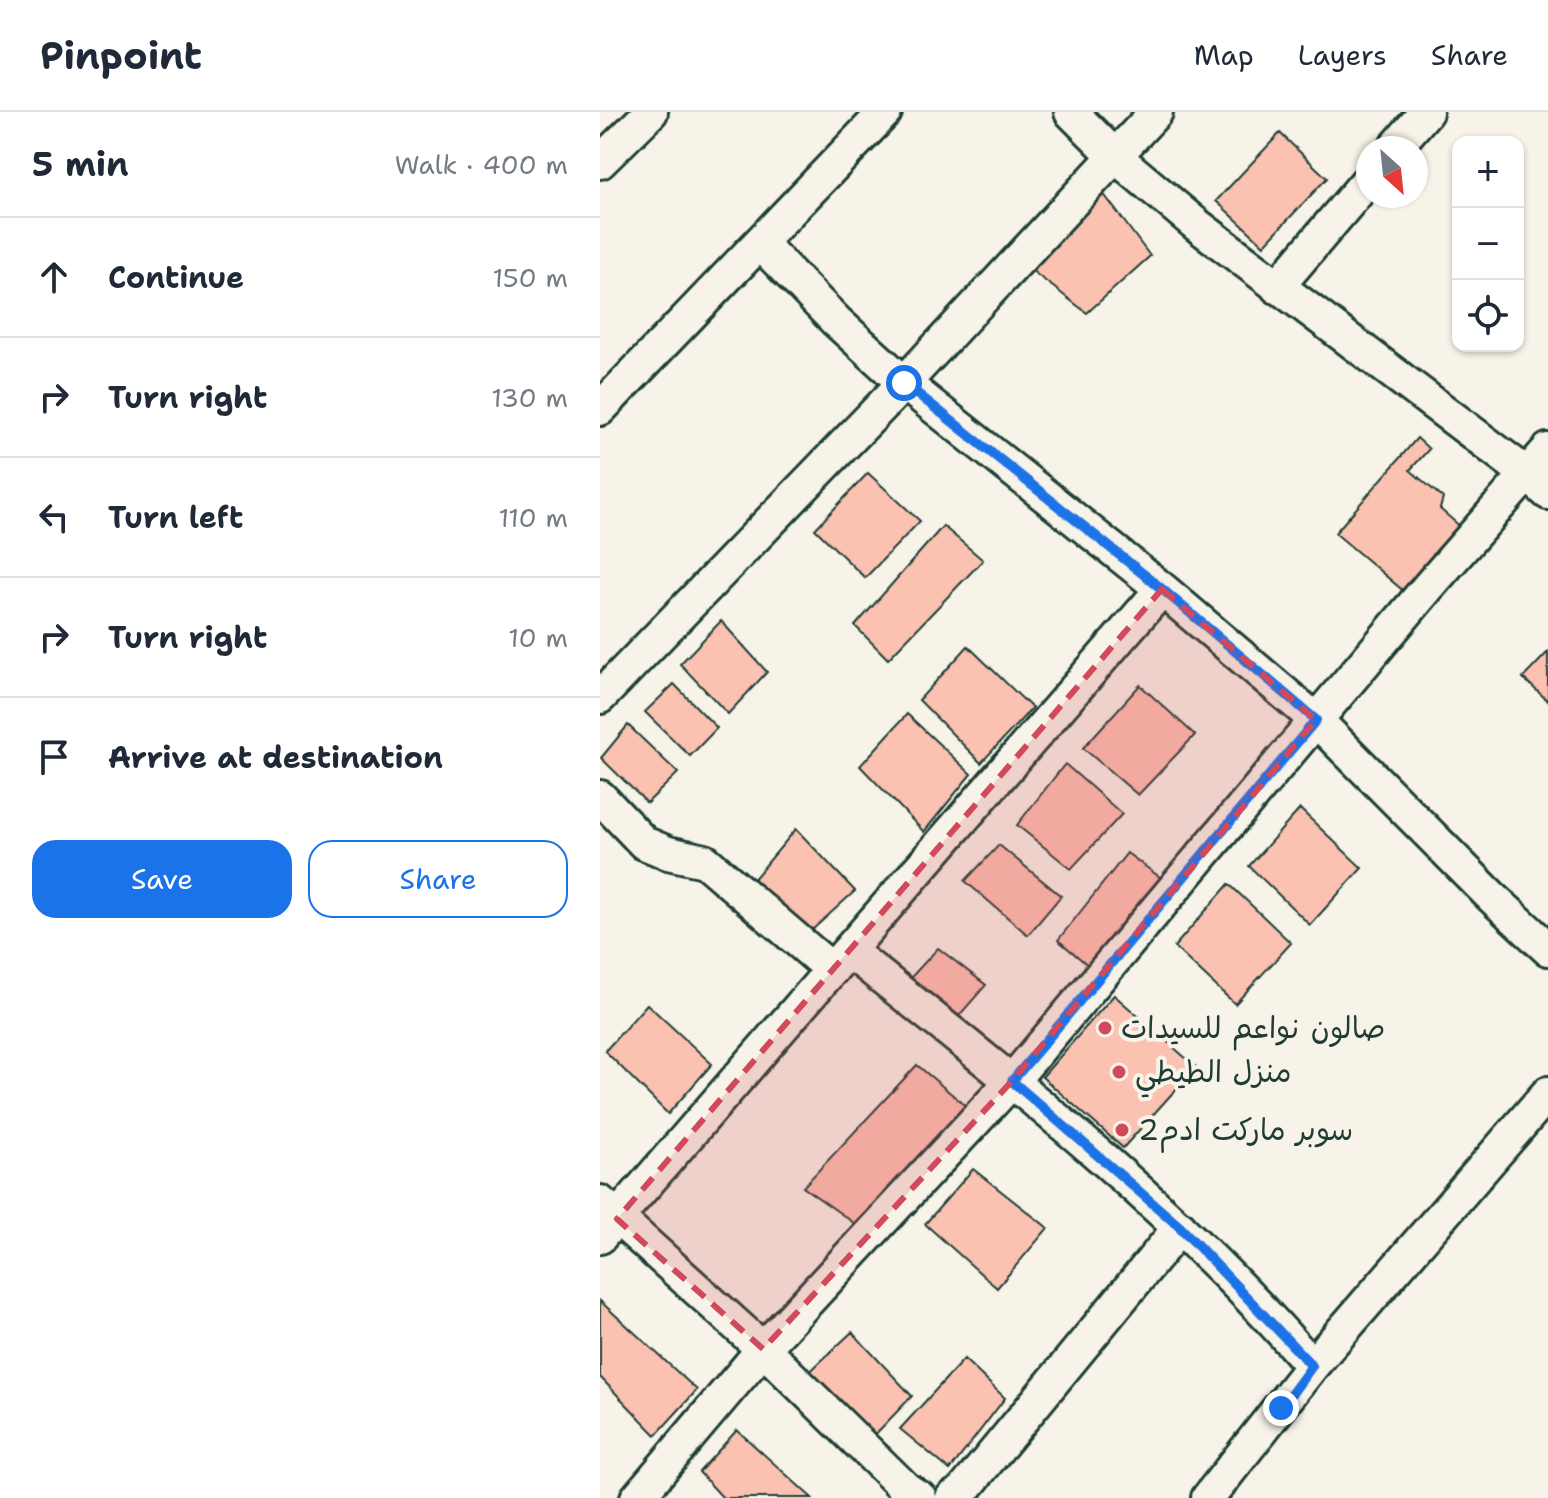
<!DOCTYPE html>
<meta charset="utf-8">
<style>
:root{--surface:#fff;--page:#f6f6f7;--text:#1f2937;--muted:#747a83;--line:#e0e1e3;--accent:#1a73e8}
body{margin:0;font-family:"Shantell Sans","Playpen Sans Arabic",sans-serif;background:var(--page);color:var(--text)}
.controls{position:absolute;right:24px;top:24px;display:grid;overflow:hidden;border-radius:16px;box-shadow:0 2px 6px #0004}
.controls button{width:72px;height:72px;display:grid;place-items:center;padding:0;border:0;border-bottom:2px solid var(--line);background:var(--surface);color:var(--text);font:40px sans-serif}
.compass{position:absolute;left:756px;top:24px;width:72px;height:72px;border-radius:50%;background:var(--surface);box-shadow:0 2px 6px #0004;rotate:153deg}
.stop{position:absolute;width:24px;height:24px;margin:-18px;border:6px solid #1a73e8;border-radius:50%;background:#fff}
.stop.end{background:#1a73e8;border-color:#fff;box-shadow:0 2px 8px #0008}
.list{margin:0;padding:0;list-style:none}
h2{display:flex;justify-content:space-between;align-items:center;height:104px;margin:0;padding:0 32px;font-size:34px}
h2 small{font-size:26px;font-weight:400;color:var(--muted)}
.list li{display:grid;grid-template-columns:52px 1fr auto;gap:24px;align-items:center;box-sizing:border-box;height:120px;padding:0 32px;border-top:2px solid var(--line)}
.list b{display:block;font-size:30px;white-space:nowrap}
.list em{font-size:26px;font-style:normal;color:var(--muted)}
.actions{display:flex;gap:16px;padding:24px 32px}
.actions a{flex:1;padding:18px 0;border:2px solid var(--accent);border-radius:24px;text-align:center;font-size:28px;color:var(--accent)}
.actions .main{background:var(--accent);color:#fff}
.icon{flex:none;width:44px;height:44px;fill:none;stroke:currentColor;stroke-width:2;stroke-linecap:round;stroke-linejoin:round}
.map{position:relative;flex:none;width:948px;height:1386px;overflow:hidden}
header{display:flex;align-items:center;gap:48px;box-sizing:border-box;height:112px;padding:0 40px;background:var(--surface);border-bottom:2px solid var(--line)}
header strong{font-size:38px}
nav{display:flex;gap:44px;margin-inline-start:auto;font-size:28px}
main{display:flex}
aside{flex:1;background:var(--surface)}
.map>svg:first-child{display:block}
.building{fill:#fbc1b1;stroke:#1f3d34;stroke-width:2}
.lines{fill:none;stroke-linecap:round;stroke-linejoin:round}
.minor-casing{stroke:#1f3d34;stroke-width:38}
.minor{stroke:#f7f3e8;stroke-width:32}
.route{stroke:#1a73e8;stroke-width:10}
.marked{fill:#d1495b;fill-opacity:0.2;stroke:#d1495b;stroke-width:6;stroke-dasharray:16 10;stroke-linejoin:round}
.poi-dot{fill:#d1495b;stroke:#f7f3e8;stroke-width:3}
.labels{text-anchor:middle;stroke-width:8;stroke-linejoin:round;paint-order:stroke}
.poi-label{font-size:30px;fill:#1f3d34;stroke:#f7f3e8;text-anchor:start}
</style>
<header>
<strong>Pinpoint</strong>
<nav><a>Map</a><a>Layers</a><a>Share</a></nav>
</header>
<main>
<aside>
<h2>5 min<small>Walk · 400 m</small></h2>
<ul class="list">
<li><svg class="icon" aria-label="ahead" viewBox="0 0 24 24"><path d="M12 20V5M6 11l6-6 6 6"/></svg><div><b>Continue</b></div><em>150 m</em></li>
<li><svg class="icon" aria-label="right" viewBox="0 0 24 24"><path d="M7 20v-9h11M14 6l5 5-5 5"/></svg><div><b>Turn right</b></div><em>130 m</em></li>
<li><svg class="icon" aria-label="left" viewBox="0 0 24 24"><path d="M17 20v-9H6M10 6l-5 5 5 5"/></svg><div><b>Turn left</b></div><em>110 m</em></li>
<li><svg class="icon" aria-label="right" viewBox="0 0 24 24"><path d="M7 20v-9h11M14 6l5 5-5 5"/></svg><div><b>Turn right</b></div><em>10 m</em></li>
<li><svg class="icon" aria-label="arrive" viewBox="0 0 24 24"><path d="M6 21V4h12l-3 4 3 4H6"/></svg><div><b>Arrive at destination</b></div></li>
</ul>
<div class="actions"><a class="main">Save</a><a>Share</a></div>
</aside>
<div class="map">
<svg width="948" height="1386" viewBox="0 0 948 1386">
<rect width="100%" height="100%" fill="#f7f3e8"/>
<filter id="ink" filterUnits="userSpaceOnUse"><feTurbulence type="fractalNoise" baseFrequency=".0125" numOctaves="2"/><feDisplacementMap in="SourceGraphic" scale="16" xChannelSelector="R" yChannelSelector="G"/><feConvolveMatrix kernelMatrix="1 2 1 2 8 2 1 2 1" color-interpolation-filters="sRGB"/></filter>
<g filter="url(#ink)">
<!-- building -->
<path class="building" d="M680,21L727,66L664,133L616,89Z
M503,81L550,144L487,201L427,155Z
M817,326L829,337L810,358L843,386L840,397L862,416L806,481L735,421Z
M268,361L320,409L265,466L215,417Z
M343,414L383,448L288,547L255,514Z
M121,509L167,560L128,602L80,552Z
M368,534L432,596L381,651L319,588Z
M948,540V589L923,566Z
M74,572L117,616L90,644L45,600Z
M540,573L595,623L538,683L483,636Z
M307,602L371,662L324,720L260,654Z
M28,613L78,661L47,691L1,646Z
M465,652L522,702L471,757L417,713Z
M700,697L762,756L710,813L649,754Z
M196,717L255,779L211,819L153,768Z
M399,733L461,784L428,823L365,769Z
M527,741L561,766L489,854L458,828Z
M629,772L691,831L635,892L574,835Z
M338,836L386,873L350,914L303,874Z
M514,883L596,955L523,1036L442,965Z
M47,892L112,952L68,1002L5,939Z
M317,953L379,1005L264,1118L203,1075Z
M373,1057L448,1116L397,1176L325,1112Z
M0,1189L97,1278L56,1323L0,1265Z
M252,1220L312,1284L267,1331L203,1266Z
M364,1247L405,1286L350,1358L300,1317Z
M137,1318L212,1386H123L99,1360Z"/>
<g class="lines">
<!-- minor casing -->
<g class="minor-casing">
<path id="minor" d="M471,0L516,45L597,113L927,362L948,381
M795,36L826,0
M0,50L51,0
M160,131L236,209L304,271L562,477L716,608L892,785L948,837
M677,175L768,68
M0,297L285,0
M0,585L304,271L556,0
M0,685L44,731L68,741L105,749L232,858
M249,839C411,968 576,1096 712,1254L608,1386
M0,1090L163,1237L306,1377L320,1386
M0,1125L562,477
M712,1254L948,981
M37,1386L163,1237L412,969L829,474L948,338
M352,1386L363,1379L580,1115"/>
</g>
<!-- minor -->
<use href="#minor" class="minor"/>
</g>
</g>
<g class="lines" filter="url(#ink)">
<!-- route -->
<path class="route" d="M304,271L562,477L716,608L412,969L580,1115L712,1254L681,1296"/>
</g>
<!-- marked area -->
<path class="marked" d="M562,477L716,608L412,969L163,1237L17,1107Z"/>
<!-- markers -->
<g class="poi-dot">
<circle cx="505" cy="916" r="8"/>
<circle cx="519" cy="960" r="8"/>
<circle cx="522" cy="1018" r="8"/>
</g>
<g class="labels">
<!-- poi labels -->
<g class="poi-label">
<text x="521" y="926">صالون نواعم للسيدات</text>
<text x="535" y="970">منزل الطيطي</text>
<text x="538" y="1028">سوبر ماركت ادم2</text>
</g>
</g>
</svg>
<div class="controls">
<button>+</button>
<button>−</button>
<button><svg class="icon" aria-label="locate" viewBox="0 0 24 24"><circle cx="12" cy="12" r="6"/><path d="M12 2v4M12 18v4M2 12h4M18 12h4"/></svg></button>
</div>
<svg class="compass" viewBox="-18 -18 36 36"><path d="M0-13l5 13h-10z" fill="#e53935"/><path d="M0 13l5-13h-10z" fill="#747a83"/></svg>
<div class="stop" style="left:304px;top:271px"></div>
<div class="stop end" style="left:681px;top:1296px"></div>
</div>
</main>
